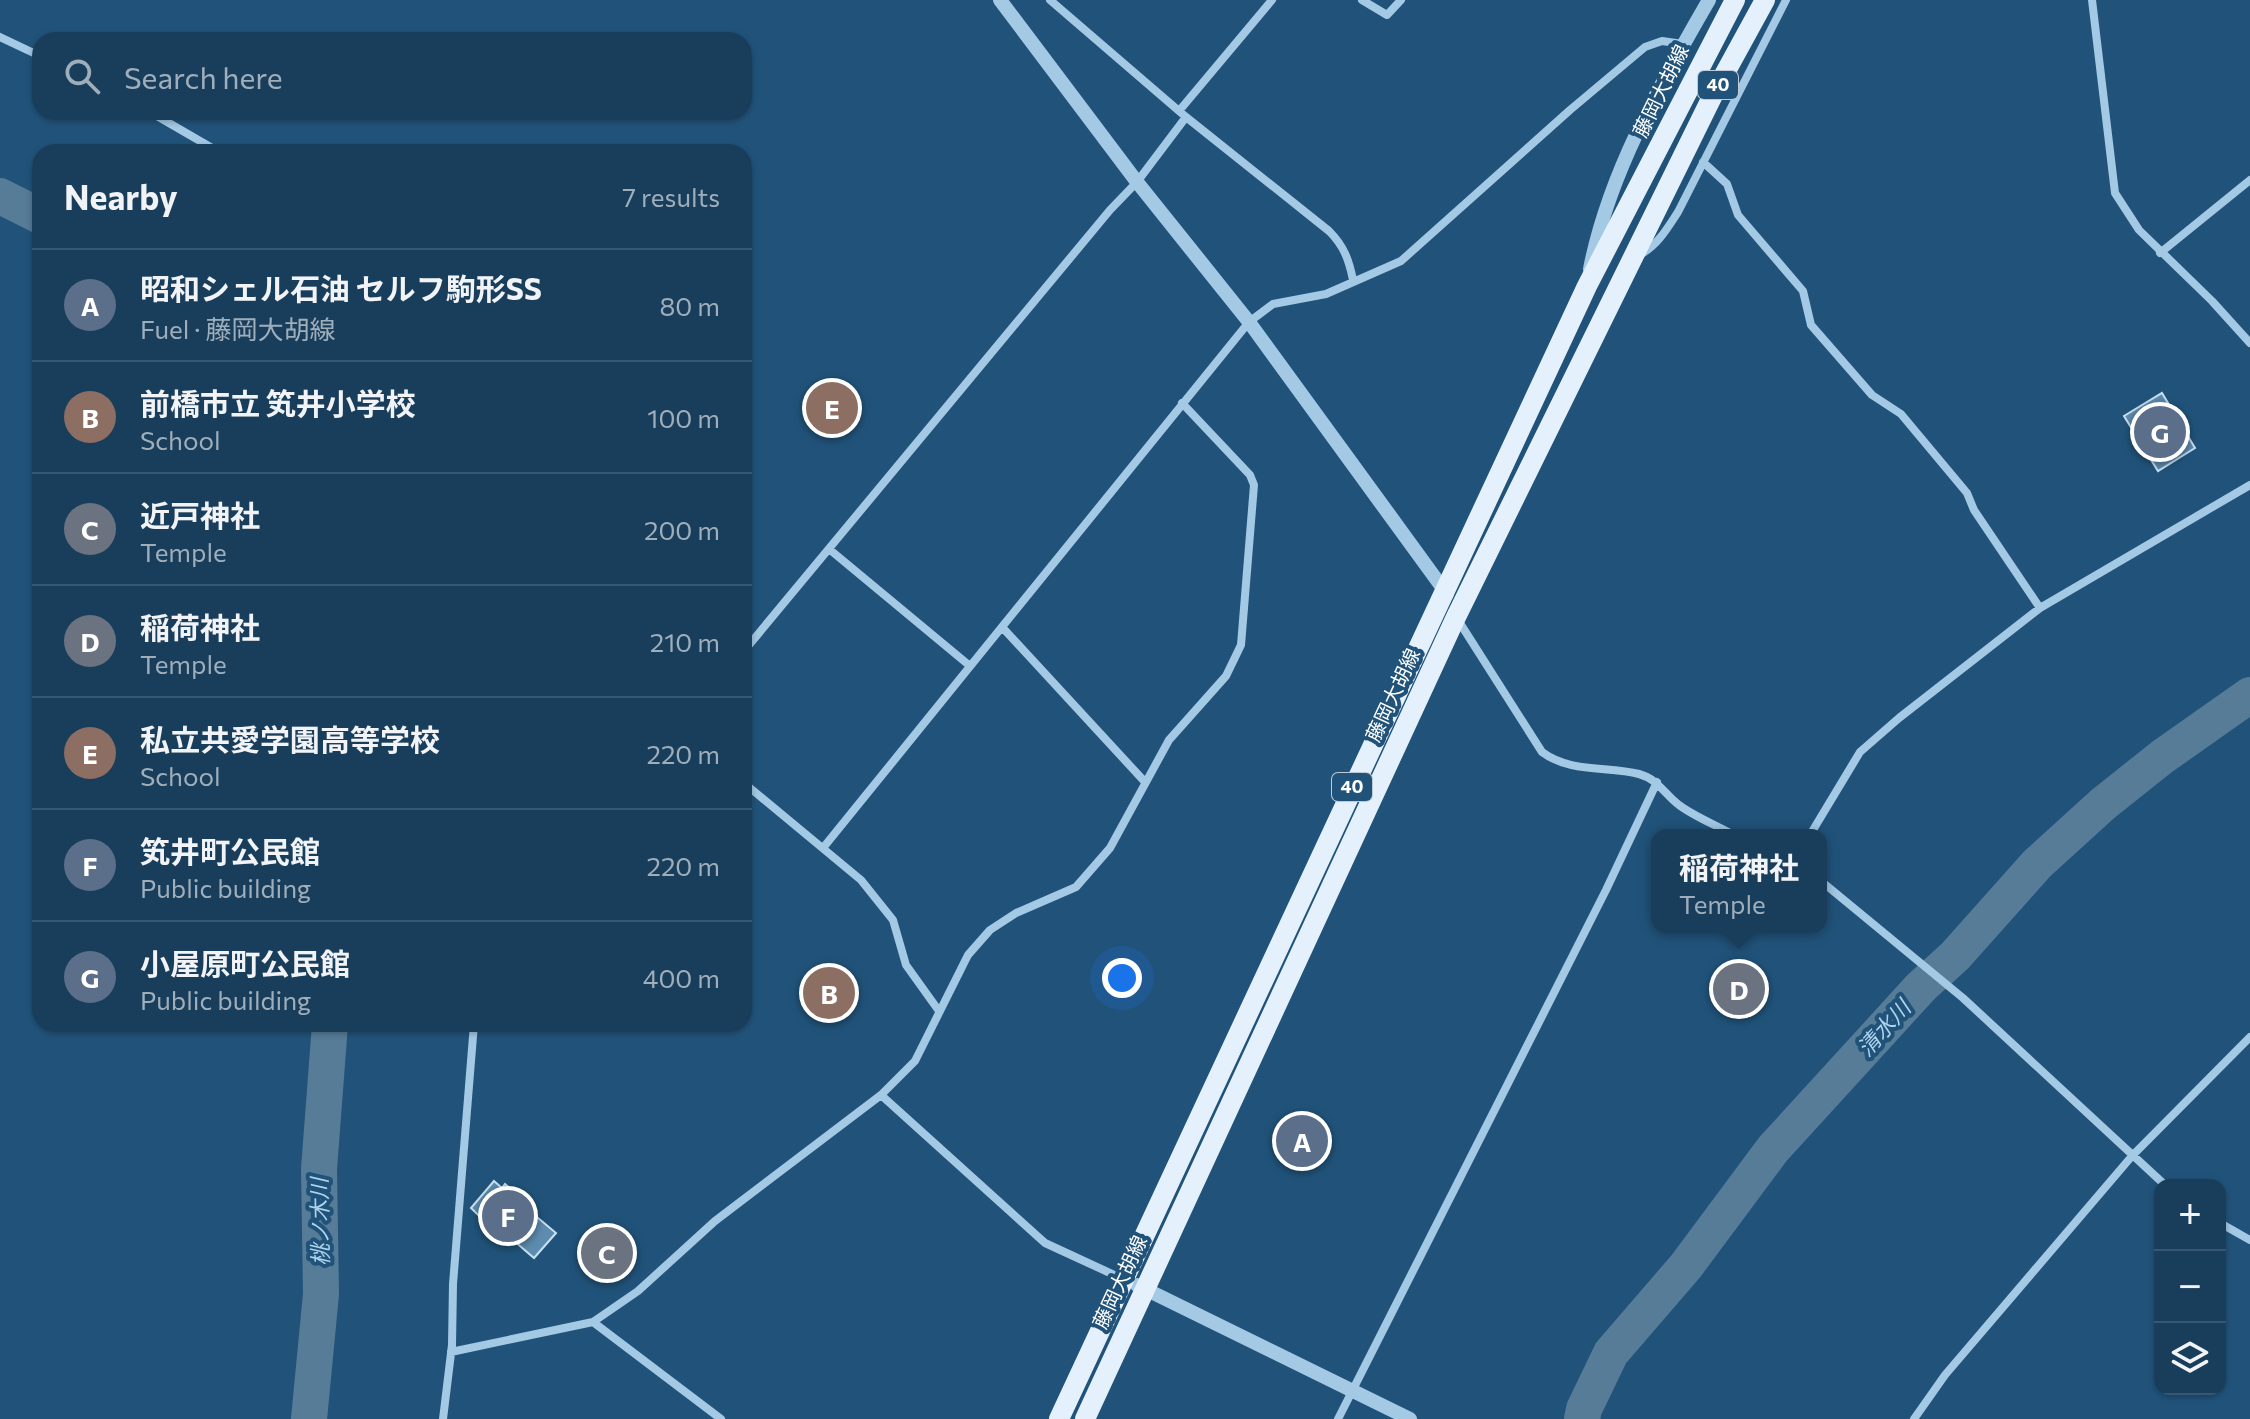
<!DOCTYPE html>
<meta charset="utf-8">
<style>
:root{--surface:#193e5c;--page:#224562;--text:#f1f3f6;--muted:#9faebb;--line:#375772;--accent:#f2b765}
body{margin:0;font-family:Commissioner,"Noto Sans JP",sans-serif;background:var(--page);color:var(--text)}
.controls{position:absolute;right:24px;bottom:24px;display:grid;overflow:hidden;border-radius:16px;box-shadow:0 2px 6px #0004}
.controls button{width:72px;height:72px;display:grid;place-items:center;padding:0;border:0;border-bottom:2px solid var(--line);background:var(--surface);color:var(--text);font:40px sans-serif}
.you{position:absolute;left:1122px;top:978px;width:28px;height:28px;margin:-20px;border:6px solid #fff;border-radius:50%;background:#1a73e8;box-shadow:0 0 0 12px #1a73e833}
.badge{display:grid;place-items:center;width:52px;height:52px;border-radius:50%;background:var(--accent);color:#fff;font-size:26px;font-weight:700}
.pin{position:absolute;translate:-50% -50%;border:4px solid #fff;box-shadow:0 2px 8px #0006}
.popup{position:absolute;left:1651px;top:829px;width:176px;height:104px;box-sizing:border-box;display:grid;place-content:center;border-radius:16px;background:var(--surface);filter:drop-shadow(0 2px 6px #0005);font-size:26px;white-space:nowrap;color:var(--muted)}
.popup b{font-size:30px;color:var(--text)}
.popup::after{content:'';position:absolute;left:50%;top:100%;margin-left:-16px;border:16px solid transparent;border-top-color:var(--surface)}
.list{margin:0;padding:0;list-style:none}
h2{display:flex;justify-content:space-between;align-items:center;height:104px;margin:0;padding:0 32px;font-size:34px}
h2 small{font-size:26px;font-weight:400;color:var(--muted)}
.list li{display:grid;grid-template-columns:52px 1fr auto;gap:24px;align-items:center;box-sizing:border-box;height:112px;padding:0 32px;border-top:2px solid var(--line)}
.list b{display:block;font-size:30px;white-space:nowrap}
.list p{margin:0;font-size:26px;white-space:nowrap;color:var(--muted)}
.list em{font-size:26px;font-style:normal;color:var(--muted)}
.icon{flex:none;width:44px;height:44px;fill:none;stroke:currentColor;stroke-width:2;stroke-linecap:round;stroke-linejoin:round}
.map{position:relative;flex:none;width:2250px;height:1419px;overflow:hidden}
.search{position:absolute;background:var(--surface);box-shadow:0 2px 6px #0004;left:32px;top:32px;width:720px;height:88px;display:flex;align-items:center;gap:20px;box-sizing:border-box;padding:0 28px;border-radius:24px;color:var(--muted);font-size:30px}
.panel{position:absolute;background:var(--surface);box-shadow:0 2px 6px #0004;left:32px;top:144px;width:720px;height:888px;border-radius:24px}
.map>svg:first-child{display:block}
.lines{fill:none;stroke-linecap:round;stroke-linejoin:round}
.river{stroke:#577c98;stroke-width:36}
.building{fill:#5e8caf;stroke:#c6e1f4;stroke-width:2}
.minor{stroke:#a3c9e5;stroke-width:8}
.tertiary{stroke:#a3c9e5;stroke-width:14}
.primary{stroke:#e4f1fd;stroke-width:20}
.labels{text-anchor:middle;stroke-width:8;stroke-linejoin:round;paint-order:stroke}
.shield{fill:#21537a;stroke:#bccbd7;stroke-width:2}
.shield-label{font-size:18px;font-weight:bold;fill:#fff}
.street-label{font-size:20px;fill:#fff;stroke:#21537a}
.water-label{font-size:22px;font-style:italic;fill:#aed3ed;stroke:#21537a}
</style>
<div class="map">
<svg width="2250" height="1419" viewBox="0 0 2250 1419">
<rect width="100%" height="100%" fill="#21537a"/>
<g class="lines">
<!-- river -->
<path class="river" d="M0,196L40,216
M309,1419L321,1294L319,1169L330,1024
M1582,1419L1584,1409L1611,1353L1686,1266L1773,1149L1921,987L1955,956L2037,864L2103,804L2162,757L2250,695"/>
</g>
<!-- building -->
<path class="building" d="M2162,393L2195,448L2158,471L2124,416Z
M494,1181L502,1188L505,1184L528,1204L525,1207L556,1233L534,1258L513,1240L509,1245L471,1208Z"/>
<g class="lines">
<!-- minor -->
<path class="minor" d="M1050,0L1186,117L1329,231C1344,246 1349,260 1353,280
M1362,0L1387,15L1401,0
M2092,0L2115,193L2139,230L2212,301L2250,343
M0,37L40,56
M1179,111L1272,0
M150,112L219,152
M1703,162L1727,184L1738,215L1803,291L1811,325L1872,395L1901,414L1967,493L1974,510L2040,608
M2160,253L2250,180
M1641,254C1658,245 1668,227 1678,212L1786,0
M829,549L970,666
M1458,620L1542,752C1570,773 1607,766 1639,774C1658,779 1665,795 1679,805C1695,817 1716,825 1734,835
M1002,627L1145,782
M744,651L1110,210L1137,182L1186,117
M744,783L861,880L893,920L906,965L939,1011
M1810,835L1860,752L1899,718L2040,608L2250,485
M823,848L1249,322L1273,304L1326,294L1401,261L1570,110L1645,47L1662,41L1683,44
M1821,881L1963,998L2165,1185
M881,1095L1045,1243L1123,1279
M2220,1223L2250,1240
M451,1352L593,1322
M443,1419L452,1345L453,1284L474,1024
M721,1419L593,1322L638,1291L715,1221L881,1095L915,1061L968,955L990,930L1016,913L1076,887L1110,848L1169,740L1226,676L1241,645L1254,485L1250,475L1182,403
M1338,1419L1606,890L1657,782
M1914,1419L1945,1375L2132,1156L2250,1037"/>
<!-- tertiary -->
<path class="tertiary" d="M1000,0L1137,182L1249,322L1447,594
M1590,269C1609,172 1660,85 1709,0
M1137,1285L1410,1419"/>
<!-- primary -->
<path class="primary" d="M1059,1419L1587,286L1735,0
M1085,1419L1456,617L1713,95L1765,0"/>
</g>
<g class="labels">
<!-- shield labels -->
<g class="shield">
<rect x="1698" y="71" width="40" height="28" rx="6"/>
<rect x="1332" y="773" width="40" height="28" rx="6"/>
</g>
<g class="shield-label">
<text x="1718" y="91">40</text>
<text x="1352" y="793">40</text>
</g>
<!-- street labels -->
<g class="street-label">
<text transform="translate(1661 91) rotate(-64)" y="7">藤岡大胡線</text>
<text transform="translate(1393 695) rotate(-65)" y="7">藤岡大胡線</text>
<text transform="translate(1120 1282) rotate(-65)" y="7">藤岡大胡線</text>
</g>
<!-- water labels -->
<g class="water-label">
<text transform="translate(1884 1028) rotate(-48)" y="8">清水川</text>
<text transform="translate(320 1222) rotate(-91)" y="8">桃ノ木川</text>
</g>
</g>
</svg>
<div class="controls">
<button>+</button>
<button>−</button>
<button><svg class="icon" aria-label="layers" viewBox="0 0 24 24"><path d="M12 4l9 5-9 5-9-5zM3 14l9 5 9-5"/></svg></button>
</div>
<div class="you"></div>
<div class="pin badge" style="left:1302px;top:1141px;background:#5c6f8a">A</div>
<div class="pin badge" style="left:829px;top:993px;background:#8d6e63">B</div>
<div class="pin badge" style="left:607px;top:1253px;background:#6b7280">C</div>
<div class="pin badge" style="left:1739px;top:989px;background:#6b7280">D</div>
<div class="popup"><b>稲荷神社</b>Temple</div>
<div class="pin badge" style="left:832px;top:408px;background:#8d6e63">E</div>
<div class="pin badge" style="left:508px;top:1216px;background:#5c6f8a">F</div>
<div class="pin badge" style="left:2160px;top:432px;background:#5c6f8a">G</div>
<div class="search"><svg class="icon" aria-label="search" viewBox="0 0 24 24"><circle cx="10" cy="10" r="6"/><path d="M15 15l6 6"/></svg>Search here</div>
<section class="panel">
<h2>Nearby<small>7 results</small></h2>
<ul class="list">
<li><span class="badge" style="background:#5c6f8a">A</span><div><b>昭和シェル石油 セルフ駒形SS</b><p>Fuel · 藤岡大胡線</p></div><em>80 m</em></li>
<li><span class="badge" style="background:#8d6e63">B</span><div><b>前橋市立 笂井小学校</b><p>School</p></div><em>100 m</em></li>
<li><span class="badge" style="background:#6b7280">C</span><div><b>近戸神社</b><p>Temple</p></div><em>200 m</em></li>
<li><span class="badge" style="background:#6b7280">D</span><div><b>稲荷神社</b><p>Temple</p></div><em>210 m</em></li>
<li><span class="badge" style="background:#8d6e63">E</span><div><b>私立共愛学園高等学校</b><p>School</p></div><em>220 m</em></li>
<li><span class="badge" style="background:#5c6f8a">F</span><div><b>笂井町公民館</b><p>Public building</p></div><em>220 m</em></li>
<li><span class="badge" style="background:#5c6f8a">G</span><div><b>小屋原町公民館</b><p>Public building</p></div><em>400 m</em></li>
</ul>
</section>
</div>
